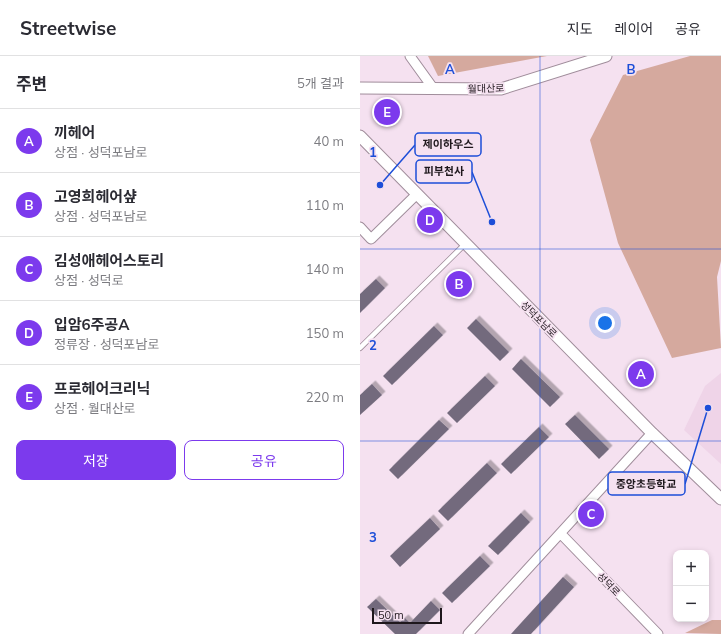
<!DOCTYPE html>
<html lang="ko">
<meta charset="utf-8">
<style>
:root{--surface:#fff;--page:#f7f7f7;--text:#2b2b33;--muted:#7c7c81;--line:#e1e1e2;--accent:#7c3aed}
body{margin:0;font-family:Mulish,"Noto Sans KR",sans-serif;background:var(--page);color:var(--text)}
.controls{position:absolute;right:12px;bottom:12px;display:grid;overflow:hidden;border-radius:8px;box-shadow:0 2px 6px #0003}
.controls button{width:36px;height:36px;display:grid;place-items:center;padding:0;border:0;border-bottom:1px solid var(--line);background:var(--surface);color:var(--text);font:20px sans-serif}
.scale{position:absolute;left:12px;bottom:10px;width:70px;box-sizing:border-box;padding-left:4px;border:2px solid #1e171c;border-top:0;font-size:11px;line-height:14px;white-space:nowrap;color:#1e171c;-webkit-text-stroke:3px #f5e1f0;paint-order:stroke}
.you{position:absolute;left:245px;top:267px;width:14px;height:14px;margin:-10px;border:3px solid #fff;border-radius:50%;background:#1a73e8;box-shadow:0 0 0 6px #1a73e833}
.badge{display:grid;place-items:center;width:26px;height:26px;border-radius:50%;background:var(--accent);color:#fff;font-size:13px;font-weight:700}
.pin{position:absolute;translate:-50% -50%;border:2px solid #fff;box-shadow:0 1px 4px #0006}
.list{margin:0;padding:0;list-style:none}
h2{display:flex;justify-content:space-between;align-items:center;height:52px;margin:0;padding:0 16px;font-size:17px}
h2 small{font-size:13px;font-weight:400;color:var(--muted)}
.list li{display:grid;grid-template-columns:26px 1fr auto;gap:12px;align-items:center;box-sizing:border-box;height:64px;padding:0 16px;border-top:1px solid var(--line)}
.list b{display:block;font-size:15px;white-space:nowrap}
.list p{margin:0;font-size:13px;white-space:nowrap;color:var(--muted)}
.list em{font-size:13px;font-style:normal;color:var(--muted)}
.actions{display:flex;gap:8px;padding:12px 16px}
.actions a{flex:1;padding:9px 0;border:1px solid var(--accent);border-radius:8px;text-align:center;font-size:14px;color:var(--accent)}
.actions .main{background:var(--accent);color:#fff}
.map{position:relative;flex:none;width:361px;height:578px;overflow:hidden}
header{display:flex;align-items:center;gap:24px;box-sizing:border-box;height:56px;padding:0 20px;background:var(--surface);border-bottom:1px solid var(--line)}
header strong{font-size:19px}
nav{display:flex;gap:22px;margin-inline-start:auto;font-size:14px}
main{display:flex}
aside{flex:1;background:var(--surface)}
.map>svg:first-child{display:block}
.built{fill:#efd4e8}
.green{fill:#d5a99e}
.building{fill:#736b7d;filter:url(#shadow)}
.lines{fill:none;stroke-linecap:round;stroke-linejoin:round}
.service-casing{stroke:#a08d9b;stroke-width:6}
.minor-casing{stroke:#a08d9b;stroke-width:11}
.tertiary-casing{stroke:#a08d9b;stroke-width:13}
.service{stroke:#fff;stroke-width:4.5}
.minor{stroke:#fff;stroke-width:9}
.tertiary{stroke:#fff;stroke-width:11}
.grid{fill:none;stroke:#1d4ed8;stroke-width:1;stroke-opacity:0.55}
.labels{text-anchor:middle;stroke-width:3.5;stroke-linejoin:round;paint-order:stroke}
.street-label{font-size:10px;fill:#1e171c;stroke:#f5e1f0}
.grid-label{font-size:13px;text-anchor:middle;font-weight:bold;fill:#1d4ed8;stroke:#f5e1f0;stroke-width:3.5;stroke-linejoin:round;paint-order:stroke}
.leader{fill:none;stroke:#1d4ed8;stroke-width:1.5}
.callout-dot{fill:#1d4ed8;stroke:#f5e1f0;stroke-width:1.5}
.callout{fill:#f5e1f0;stroke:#1d4ed8;stroke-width:1.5}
.callout-label{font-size:11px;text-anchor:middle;font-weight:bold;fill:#1e171c}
</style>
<header>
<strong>Streetwise</strong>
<nav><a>지도</a><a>레이어</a><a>공유</a></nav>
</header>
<main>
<aside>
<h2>주변<small>5개 결과</small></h2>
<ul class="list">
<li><span class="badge">A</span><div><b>끼헤어</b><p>상점 · 성덕포남로</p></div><em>40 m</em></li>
<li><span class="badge">B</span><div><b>고영희헤어샾</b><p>상점 · 성덕포남로</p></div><em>110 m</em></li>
<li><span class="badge">C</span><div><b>김성애헤어스토리</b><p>상점 · 성덕로</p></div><em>140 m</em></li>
<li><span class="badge">D</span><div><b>입암6주공A</b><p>정류장 · 성덕포남로</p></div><em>150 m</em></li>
<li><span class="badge">E</span><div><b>프로헤어크리닉</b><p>상점 · 월대산로</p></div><em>220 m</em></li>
</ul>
<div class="actions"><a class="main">저장</a><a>공유</a></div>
</aside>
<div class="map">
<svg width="361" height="578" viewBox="0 0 361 578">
<defs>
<filter id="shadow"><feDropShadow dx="3.5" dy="-3.5" stdDeviation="0" flood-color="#0004"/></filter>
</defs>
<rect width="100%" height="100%" fill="#f5e1f0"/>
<!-- built -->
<path class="built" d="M361,317V408L324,374L345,330Z"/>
<!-- green -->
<path class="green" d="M68,0H187L78,20Z
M330,0H361V205L357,221L361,292L312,302L258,187L230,84L263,19Z
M352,564H361V578L325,577Z"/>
<!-- building -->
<path class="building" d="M16,223L25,232L0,257V238Z
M116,263L149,296L140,305L107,272Z
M74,270L83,279L32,329L23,320Z
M161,303L200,341L190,351L152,313Z
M125,320L135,330L97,367L87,357Z
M12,328L22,339L0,359V339Z
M215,359L249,393L239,403L205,368Z
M79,364L89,373L38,423L29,414Z
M179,371L189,381L151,418L141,408Z
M127,407L137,417L88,465L78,455Z
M161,457L170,466L138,499L128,490Z
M70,462L80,473L40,511L30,500Z
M120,500L130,510L92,547L82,537Z
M203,521L214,531L171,578H151Z
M16,543L40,566L45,562L50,567L71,545L80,554L56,578H35L7,551Z"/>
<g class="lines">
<!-- service casing -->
<g class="service-casing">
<path id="service" d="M0,292L105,188"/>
</g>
<!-- minor casing -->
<g class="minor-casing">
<path id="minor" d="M50,0L73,32
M0,171L11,183L57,138
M201,478L298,578
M108,578L292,377"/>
</g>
<!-- tertiary casing -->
<g class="tertiary-casing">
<path id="tertiary" d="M0,32L141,33L246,0
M0,80L292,377L361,443"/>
</g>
<!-- service -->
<use href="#service" class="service"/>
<!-- minor -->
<use href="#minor" class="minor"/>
<!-- tertiary -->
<use href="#tertiary" class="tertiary"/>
</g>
<!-- grid -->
<path class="grid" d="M180,0V578M0,193H361M0,385H361"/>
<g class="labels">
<!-- street labels -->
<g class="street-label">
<text transform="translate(126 32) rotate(-2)" y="4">월대산로</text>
<text transform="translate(179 263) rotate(45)" y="4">성덕포남로</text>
<text transform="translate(249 528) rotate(46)" y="4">성덕로</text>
</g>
</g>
<g class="grid-label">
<text x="90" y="18">A</text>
<text x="271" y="18">B</text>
<text x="13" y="101">1</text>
<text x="13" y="294">2</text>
<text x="13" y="486">3</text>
</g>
<!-- callouts -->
<path class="leader" d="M20 129L55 89M132 166L112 116M348 352L325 428"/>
<g class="callout-dot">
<circle cx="20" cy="129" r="4"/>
<circle cx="132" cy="166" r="4"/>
<circle cx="348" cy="352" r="4"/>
</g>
<g class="callout">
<rect x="55" y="77" width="66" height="23" rx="4"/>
<rect x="56" y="104" width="56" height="23" rx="4"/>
<rect x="248" y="416" width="77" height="23" rx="4"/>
</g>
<g class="callout-label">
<text x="88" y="92">제이하우스</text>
<text x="84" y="119">피부천사</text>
<text x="286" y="432">중앙초등학교</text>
</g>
</svg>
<div class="controls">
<button>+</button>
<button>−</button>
</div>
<div class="scale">50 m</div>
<div class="you"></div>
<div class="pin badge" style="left:281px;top:318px">A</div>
<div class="pin badge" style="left:99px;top:228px">B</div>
<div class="pin badge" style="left:231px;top:458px">C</div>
<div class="pin badge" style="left:70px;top:164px">D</div>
<div class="pin badge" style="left:27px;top:56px">E</div>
</div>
</main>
